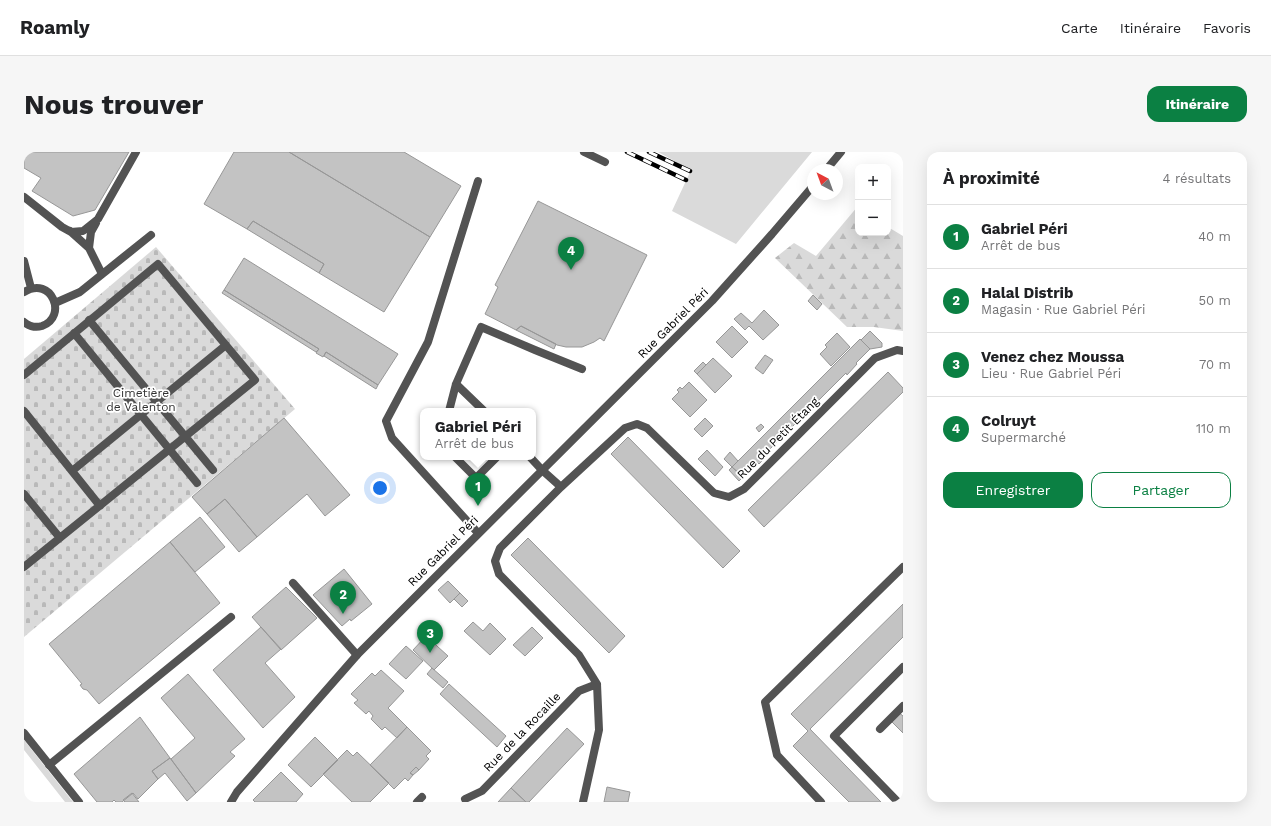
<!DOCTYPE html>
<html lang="fr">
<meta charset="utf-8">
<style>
:root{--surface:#fff;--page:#f6f6f6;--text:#202124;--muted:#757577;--line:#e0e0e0;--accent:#0b8043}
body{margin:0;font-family:"Work Sans",sans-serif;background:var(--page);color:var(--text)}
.controls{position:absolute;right:12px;top:12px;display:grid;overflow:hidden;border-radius:8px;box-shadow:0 4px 16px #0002}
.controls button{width:36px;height:36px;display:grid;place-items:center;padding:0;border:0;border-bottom:1px solid var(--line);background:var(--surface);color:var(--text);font:20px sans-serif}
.compass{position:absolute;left:783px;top:12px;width:36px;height:36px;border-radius:50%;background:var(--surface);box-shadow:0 4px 16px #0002;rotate:319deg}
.you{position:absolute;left:356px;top:336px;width:14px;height:14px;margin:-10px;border:3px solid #fff;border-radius:50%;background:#1a73e8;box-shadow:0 0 0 6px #1a73e833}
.badge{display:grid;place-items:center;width:26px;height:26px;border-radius:50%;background:var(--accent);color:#fff;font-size:13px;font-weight:700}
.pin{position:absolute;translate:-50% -33px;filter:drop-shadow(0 1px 2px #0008)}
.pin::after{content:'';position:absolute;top:21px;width:14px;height:12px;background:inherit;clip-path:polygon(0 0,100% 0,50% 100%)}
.popup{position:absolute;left:396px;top:256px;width:116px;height:52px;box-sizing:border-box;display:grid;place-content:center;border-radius:8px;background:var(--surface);filter:drop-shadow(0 1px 3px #0005);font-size:13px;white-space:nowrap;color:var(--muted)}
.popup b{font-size:15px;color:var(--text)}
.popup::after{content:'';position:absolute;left:50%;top:100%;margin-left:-8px;border:8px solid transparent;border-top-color:var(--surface)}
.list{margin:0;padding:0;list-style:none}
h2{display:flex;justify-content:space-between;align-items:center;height:52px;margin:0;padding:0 16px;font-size:17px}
h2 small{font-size:13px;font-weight:400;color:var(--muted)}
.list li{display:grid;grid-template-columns:26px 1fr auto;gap:12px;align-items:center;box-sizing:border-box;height:64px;padding:0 16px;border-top:1px solid var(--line)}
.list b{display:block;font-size:15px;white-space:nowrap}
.list p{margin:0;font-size:13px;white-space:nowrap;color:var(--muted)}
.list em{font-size:13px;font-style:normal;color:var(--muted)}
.actions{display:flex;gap:8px;padding:12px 16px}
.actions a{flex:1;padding:9px 0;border:1px solid var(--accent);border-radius:12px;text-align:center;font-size:14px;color:var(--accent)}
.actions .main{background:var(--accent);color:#fff}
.map{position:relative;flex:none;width:879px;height:650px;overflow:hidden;border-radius:12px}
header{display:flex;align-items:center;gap:24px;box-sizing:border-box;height:56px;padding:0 20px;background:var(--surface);border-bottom:1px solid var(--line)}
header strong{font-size:19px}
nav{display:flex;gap:22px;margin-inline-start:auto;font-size:14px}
.intro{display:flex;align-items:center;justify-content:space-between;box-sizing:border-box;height:96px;padding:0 24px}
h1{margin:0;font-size:28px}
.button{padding:10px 18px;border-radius:12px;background:var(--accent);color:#fff;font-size:14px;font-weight:700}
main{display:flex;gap:24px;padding:0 24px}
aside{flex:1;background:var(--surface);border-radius:12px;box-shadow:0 4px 16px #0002}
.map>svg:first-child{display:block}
.green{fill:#dadada}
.forest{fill:url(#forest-firs)}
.cemetery{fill:url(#cemetery-stones)}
.building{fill:#c3c3c3;stroke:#979797}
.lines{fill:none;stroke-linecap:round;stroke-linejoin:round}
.service{stroke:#535353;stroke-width:8}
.minor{stroke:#535353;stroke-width:8}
.tertiary{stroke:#535353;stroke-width:8}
.rail-casing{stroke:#000;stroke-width:4.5}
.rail{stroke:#fff;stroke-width:3;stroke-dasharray:9;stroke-linecap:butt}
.labels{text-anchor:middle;stroke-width:3.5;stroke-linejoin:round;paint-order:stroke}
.street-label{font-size:12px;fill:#000;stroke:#fff}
.park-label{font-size:12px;fill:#313131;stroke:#fff}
</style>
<header>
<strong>Roamly</strong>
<nav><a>Carte</a><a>Itinéraire</a><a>Favoris</a></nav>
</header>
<div class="intro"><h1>Nous trouver</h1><a class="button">Itinéraire</a></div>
<main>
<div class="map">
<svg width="879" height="650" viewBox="0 0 879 650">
<defs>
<pattern id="forest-firs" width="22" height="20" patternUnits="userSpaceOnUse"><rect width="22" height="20" fill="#dadada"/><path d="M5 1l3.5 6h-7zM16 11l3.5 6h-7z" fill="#b9b9b9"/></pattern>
<pattern id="cemetery-stones" width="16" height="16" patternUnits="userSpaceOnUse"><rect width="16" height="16" fill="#dadada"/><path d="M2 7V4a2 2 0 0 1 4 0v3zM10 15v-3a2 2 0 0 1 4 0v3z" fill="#b9b9b9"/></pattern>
</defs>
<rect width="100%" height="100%" fill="#fff"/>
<!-- green -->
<path class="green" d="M634,0H788L712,92L648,59L667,18Z
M0,588L49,650H41L0,598Z"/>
<!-- forest -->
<path class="forest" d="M834,54V81H864V75L879,84V179L850,175H823L751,106L770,91L792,104Z"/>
<!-- cemetery -->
<path class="cemetery" d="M132,95L271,257L0,485V207Z"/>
<!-- building -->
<path class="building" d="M0,0H105L71,58L49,64L8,39L17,26L0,16Z
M210,0H265L406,85L360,160L295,121L300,112L229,69L223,77L180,52Z
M265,0H380L437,34L406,85Z
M514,49L623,103L580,189L576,186L570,190L558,195H542L533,193L497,174L492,178L461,162L474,135L471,133Z
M229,69L300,112L295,121L223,77Z
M220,106L374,202L354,233L302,200L299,205L292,201L295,197L200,138Z
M200,138L295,197L292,200L198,141Z
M789,143L798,152L793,158L784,149Z
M740,158L755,173L739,188L725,174L721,178L710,167L717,161L728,171Z
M497,174L532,192L530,197L492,178Z
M708,174L724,190L708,206L692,190Z
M846,179L858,191V195L846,197L837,188Z
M813,181L826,195L807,214L796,202L803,195L801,193Z
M836,187L846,197L832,211L833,212L823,223L822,221L788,255L789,257L778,267L777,266L743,300L745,302L735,312L733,310L719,325L708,315Z
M302,200L354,233L352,237L300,204Z
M741,203L749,208L739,222L731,216Z
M689,206L708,224L691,241L673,222Z
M679,210L682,213L673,222L670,219Z
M864,220L879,236V240L740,375L724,358Z
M665,230L683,248L666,265L648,247L655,240L653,238L656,235L658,237Z
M260,266L326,343L301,364L283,342L233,385L201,347L183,362L168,345Z
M681,266L689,274L678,285L670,277Z
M737,272L740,275L735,280L732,276Z
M604,285L716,399L699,416L587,302Z
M683,298L699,315L691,324L674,307Z
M706,300L714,309L708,315L700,307Z
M708,315L719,325L715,329L705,318Z
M201,347L233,385L215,400L183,362Z
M176,365L201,395L171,420L146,390Z
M504,386L601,484L585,501L487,403Z
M146,390L196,451L75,552L63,538L59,537L56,533L58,532L25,492Z
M320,417L348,452L327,469L326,467L318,474L289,443Z
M424,429L436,441L426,451L414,438Z
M262,435L293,466L257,498L228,465Z
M436,441L444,449L438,455L430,447Z
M879,452V485L786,577L857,650H825L769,594L784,579L767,562Z
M449,470L459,479L466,471L482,487L466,503L440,479Z
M237,475L257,497L241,511L271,545L239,576L189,518Z
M508,475L519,486L501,504L489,493Z
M402,484L424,504L410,518L389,498Z
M382,494L399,509L382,527L365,512Z
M408,516L424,530L419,536L403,522Z
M357,518L380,539L364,556L383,575L373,586L361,575L358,578L347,567L349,564L345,559L342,562L330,551L334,548L327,542L348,521L351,524Z
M164,522L221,587L206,600L211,604L172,641L147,607L171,586L137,546Z
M425,532L482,584L473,595L416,542Z
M873,559L879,564V581L865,567Z
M116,565L146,606L128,619L134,627L114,647L109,641L98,650H92L90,648L88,650H73L50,622Z
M383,575L407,599L402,604L405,607L395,618L392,615L386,621L389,623L384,629L381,626L370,637L346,613Z
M543,576L560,592L505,650H502L487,636Z
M291,585L314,608L287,635L264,613Z
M323,598L329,604L333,600L365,631L346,650H328L299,622Z
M146,606L172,641L163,649L141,621L134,627L128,619Z
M392,615L395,618L389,623L386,621Z
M257,620L279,642L272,650H231L229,648Z
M583,635L606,640L604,650H580Z
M487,636L502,650H474Z
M108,641L115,650H101L99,648Z"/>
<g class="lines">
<!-- service -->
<path class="service" d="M560,0L581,10
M0,45L38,75L47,80L59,79L74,67L112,0
M46,79L65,96L78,122
M65,96L67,80L72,71
M0,109L7,136
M0,140C28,123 44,165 18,174C11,176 5,174 0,170
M31,151L56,140L127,83
M65,168L189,318
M50,181L173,331
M0,223L134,112L231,228L0,415
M432,232L460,259
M0,259L76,354
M425,259L432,232L457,175L511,198L558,217
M431,305L452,326L473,305
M506,305L518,318
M48,319L202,193
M0,342L36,386
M454,381L368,286L362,269L404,190L454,29
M269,431L333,503
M856,577L879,554
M25,613L207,465
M797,650L753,603L741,550L879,415
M874,650L810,584L879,515"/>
<!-- minor -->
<path class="minor" d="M518,318L537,335
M0,581L55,650
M441,647L458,639L555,539L573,532
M393,650L398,645
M559,650L575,578L573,532L555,503L475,422L471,409L476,396L537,335L601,276L613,272L623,276L690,341L705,345L720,337L851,206L873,198L879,199"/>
<!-- tertiary -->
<path class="tertiary" d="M802,18L817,0
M207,650L213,640L333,503L688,149L748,82L789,34"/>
<!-- rail casing -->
<g class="rail-casing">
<path id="rail" d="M603,0L662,28
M625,0L666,19"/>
</g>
<!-- rail -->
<use href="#rail" class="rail"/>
</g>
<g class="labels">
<!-- street labels -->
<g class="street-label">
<text transform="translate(649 171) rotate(-45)" y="4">Rue Gabriel Péri</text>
<text transform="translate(754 286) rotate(-45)" y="4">Rue du Petit Étang</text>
<text transform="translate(419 399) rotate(-45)" y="4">Rue Gabriel Péri</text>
<text transform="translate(498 580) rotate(-46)" y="4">Rue de la Rocaille</text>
</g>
<!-- park labels -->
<g class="park-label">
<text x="117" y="245">Cimetière<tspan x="117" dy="14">de Valenton</tspan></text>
</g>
</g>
</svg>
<div class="controls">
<button>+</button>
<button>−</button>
</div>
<svg class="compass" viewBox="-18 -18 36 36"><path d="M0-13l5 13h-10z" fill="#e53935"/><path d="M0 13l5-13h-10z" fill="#757577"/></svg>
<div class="you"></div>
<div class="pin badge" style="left:454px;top:354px">1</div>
<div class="popup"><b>Gabriel Péri</b>Arrêt de bus</div>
<div class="pin badge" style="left:319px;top:462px">2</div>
<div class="pin badge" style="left:406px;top:501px">3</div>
<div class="pin badge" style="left:547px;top:118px">4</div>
</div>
<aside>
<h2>À proximité<small>4 résultats</small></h2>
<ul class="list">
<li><span class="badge">1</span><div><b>Gabriel Péri</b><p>Arrêt de bus</p></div><em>40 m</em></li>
<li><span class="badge">2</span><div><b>Halal Distrib</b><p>Magasin · Rue Gabriel Péri</p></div><em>50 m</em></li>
<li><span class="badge">3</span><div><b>Venez chez Moussa</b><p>Lieu · Rue Gabriel Péri</p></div><em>70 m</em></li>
<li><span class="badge">4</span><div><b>Colruyt</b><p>Supermarché</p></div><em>110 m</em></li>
</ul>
<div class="actions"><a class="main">Enregistrer</a><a>Partager</a></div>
</aside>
</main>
